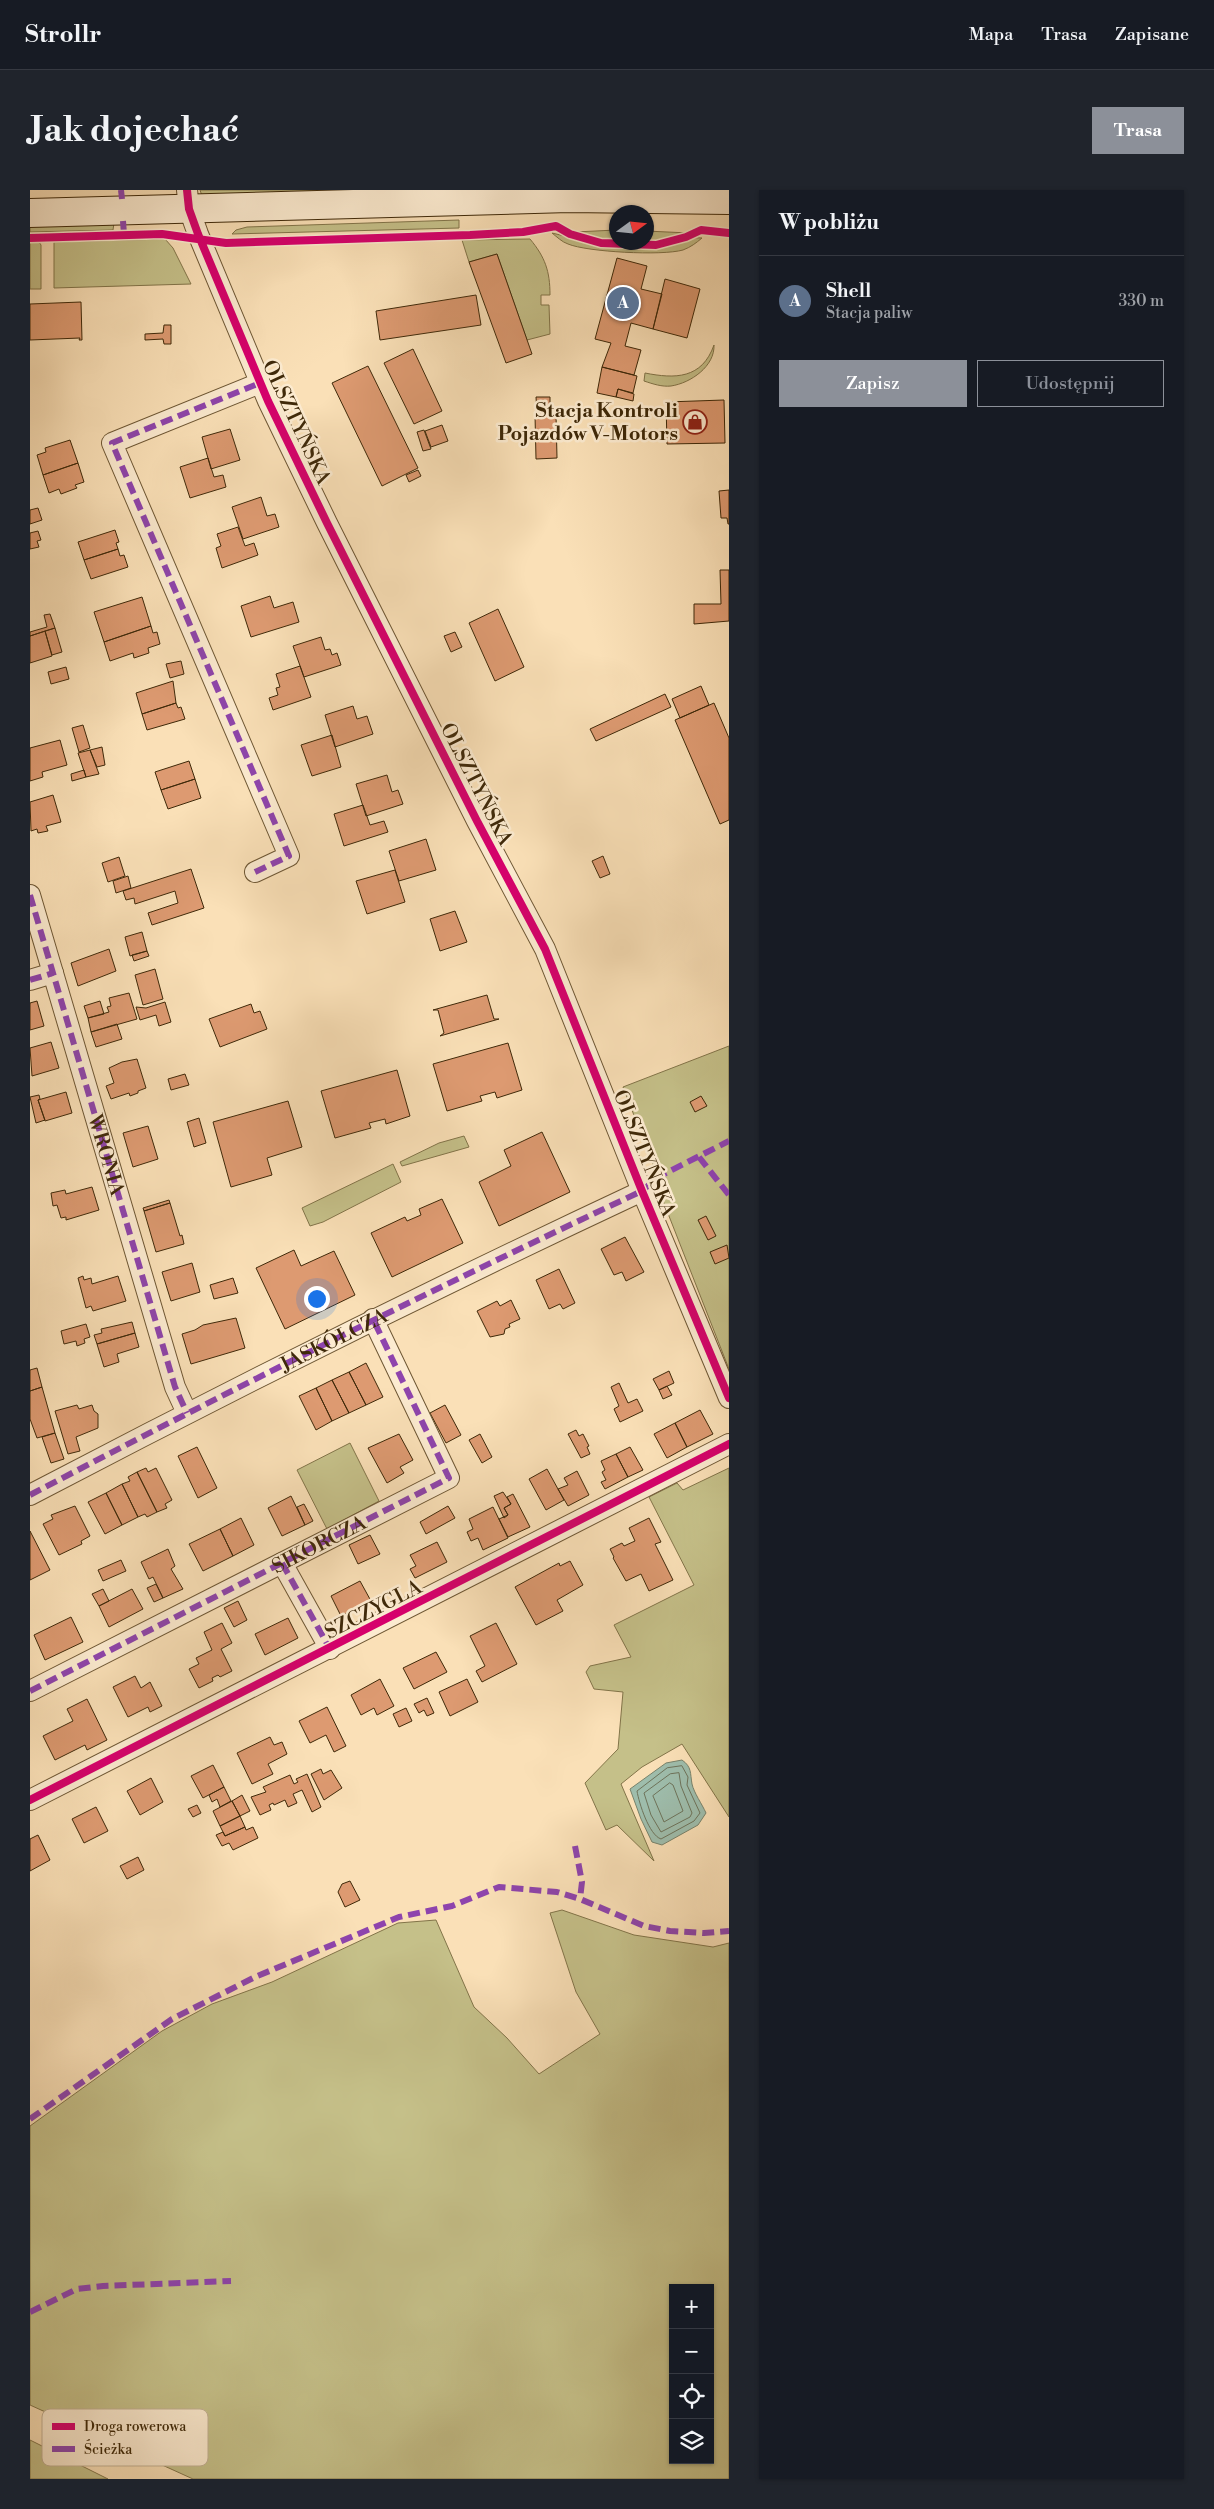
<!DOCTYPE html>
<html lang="pl">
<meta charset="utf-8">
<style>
:root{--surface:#171b24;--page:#20242c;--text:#f1f3f6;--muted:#9ea1a6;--line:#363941;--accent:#8c9099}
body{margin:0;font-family:"Libre Bodoni",serif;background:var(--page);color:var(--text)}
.controls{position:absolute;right:15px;bottom:15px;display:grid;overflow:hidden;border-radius:0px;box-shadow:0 1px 4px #0004}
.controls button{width:45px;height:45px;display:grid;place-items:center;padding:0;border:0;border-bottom:1px solid var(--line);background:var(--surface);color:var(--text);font:25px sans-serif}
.compass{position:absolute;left:579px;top:15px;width:45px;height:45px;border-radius:50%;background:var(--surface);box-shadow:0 1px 4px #0004;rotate:75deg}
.you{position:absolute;left:286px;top:1108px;width:18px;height:18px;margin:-12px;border:4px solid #fff;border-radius:50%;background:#1a73e8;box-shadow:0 0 0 8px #1a73e833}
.badge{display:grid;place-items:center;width:32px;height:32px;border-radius:50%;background:var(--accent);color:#fff;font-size:16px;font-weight:700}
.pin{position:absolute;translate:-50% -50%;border:2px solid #fff;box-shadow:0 1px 5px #0006}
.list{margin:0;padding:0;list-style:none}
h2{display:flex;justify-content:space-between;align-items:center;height:65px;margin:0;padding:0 20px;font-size:21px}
h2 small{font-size:16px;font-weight:400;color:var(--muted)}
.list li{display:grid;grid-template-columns:32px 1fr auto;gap:15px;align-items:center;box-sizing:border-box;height:90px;padding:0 20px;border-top:1px solid var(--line)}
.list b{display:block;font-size:19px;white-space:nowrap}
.list p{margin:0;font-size:16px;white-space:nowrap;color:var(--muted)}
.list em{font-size:16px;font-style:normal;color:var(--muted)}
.actions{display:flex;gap:10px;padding:15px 20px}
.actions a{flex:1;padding:11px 0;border:1px solid var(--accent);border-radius:0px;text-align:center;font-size:18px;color:var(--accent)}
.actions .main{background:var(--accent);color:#fff}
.icon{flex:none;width:28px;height:28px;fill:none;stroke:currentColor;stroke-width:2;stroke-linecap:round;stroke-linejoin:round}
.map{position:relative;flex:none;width:699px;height:2289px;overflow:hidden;border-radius:0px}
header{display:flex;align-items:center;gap:30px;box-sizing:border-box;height:70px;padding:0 25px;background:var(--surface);border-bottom:1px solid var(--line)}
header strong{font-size:24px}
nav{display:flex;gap:28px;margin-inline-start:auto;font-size:18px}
.intro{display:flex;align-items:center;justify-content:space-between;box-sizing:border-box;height:120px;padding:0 30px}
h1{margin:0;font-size:35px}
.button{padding:12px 22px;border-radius:0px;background:var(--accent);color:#fff;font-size:18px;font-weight:700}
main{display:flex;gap:30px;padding:0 30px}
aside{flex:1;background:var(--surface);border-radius:0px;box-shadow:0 1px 4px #0004}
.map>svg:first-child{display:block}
.green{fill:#c5c089;stroke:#827449;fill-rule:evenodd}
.water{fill:#9ebdac;stroke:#78826b}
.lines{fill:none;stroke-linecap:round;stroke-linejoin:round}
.shore{stroke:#6e735a;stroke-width:1}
.building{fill:#dd9a71;stroke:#3f2909}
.minor-casing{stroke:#6e5734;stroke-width:22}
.secondary-casing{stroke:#3f2909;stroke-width:30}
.minor{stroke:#fcebd0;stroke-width:20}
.secondary{stroke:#fcebd0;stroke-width:28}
.quiet{stroke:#8e44ad;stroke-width:6;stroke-dasharray:12 6;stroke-linecap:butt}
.cycleway-casing{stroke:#fcebd0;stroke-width:11}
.cycleway{stroke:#d6006c;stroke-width:8}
.labels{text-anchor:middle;stroke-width:5;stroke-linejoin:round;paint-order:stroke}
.poi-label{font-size:20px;font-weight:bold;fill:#3f2909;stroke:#fcebd0;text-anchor:end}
.street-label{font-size:20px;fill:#3f2909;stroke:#fcebd0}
.key{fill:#fcebd0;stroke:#c3b194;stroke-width:1}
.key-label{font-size:14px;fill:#3f2909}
</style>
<header>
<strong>Strollr</strong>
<nav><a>Mapa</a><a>Trasa</a><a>Zapisane</a></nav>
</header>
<div class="intro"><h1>Jak dojechać</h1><a class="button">Trasa</a></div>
<main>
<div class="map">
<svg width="699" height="2289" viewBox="0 0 699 2289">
<rect width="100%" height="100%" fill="#fae0b7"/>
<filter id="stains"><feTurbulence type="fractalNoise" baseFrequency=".004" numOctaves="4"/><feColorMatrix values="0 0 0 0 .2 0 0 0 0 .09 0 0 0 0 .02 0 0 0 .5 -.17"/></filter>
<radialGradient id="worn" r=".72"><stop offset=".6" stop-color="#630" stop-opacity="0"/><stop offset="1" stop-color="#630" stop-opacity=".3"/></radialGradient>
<!-- green -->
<path class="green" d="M170,0H376L172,6Z
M429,30V38L202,44L206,40L217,37Z
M84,33L83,40L0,42V36Z
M586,40V51L573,50L545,42Z
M616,41L659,43L629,52L617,51Z
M522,43C561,52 587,61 628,58C643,57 657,46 672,48C666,53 661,57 653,60C632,66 557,62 538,54C532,52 527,47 522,43Z
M135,49L143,58L161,94L24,98V52Z
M500,49C515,67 520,81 520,105H511V115H519L520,144L497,150L467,64L439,72L432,50Z
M0,52H9L11,55V99H0Z
M684,155C685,176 661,193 641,196C632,197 623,194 614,191L615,183C645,189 672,189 684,155Z
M699,856V1179L628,998L631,995L593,897Z
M434,946L439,957L372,976L370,972L409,953Z
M363,974L371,992L293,1032L280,1036L272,1018Z
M320,1253L349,1311L297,1339L267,1280Z
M699,1278V1627L652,1554L612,1577L591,1594L624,1671L587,1635L576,1640L555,1593L588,1559L593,1502L564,1499L556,1482L560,1476L601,1467L584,1435L664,1395L619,1307L647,1293L653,1300Z
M532,1720L604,1745L683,1757L699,1753V2289H163L0,2215V1936L132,1841L182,1814L242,1792L368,1733L406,1730L444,1817L477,1848L509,1884L570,1844L546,1802L520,1723ZM643,2098H680V2270H643Z
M0,2250L78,2289H0Z"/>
<!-- water -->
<path class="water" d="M652,1570C662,1577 660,1583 662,1594C664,1603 672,1614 676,1623L668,1635L632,1655L622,1652L611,1629L600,1599L636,1573Z"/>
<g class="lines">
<!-- shore -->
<path class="shore" d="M652,1576L658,1587L657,1595L670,1623L664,1631L631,1649C619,1645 609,1613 607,1601L637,1578Z
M649,1583L651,1596L662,1623L660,1627L631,1642L621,1625L614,1603L640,1584Z
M640,1593L643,1595L653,1621L634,1632L623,1606Z"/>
</g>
<!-- building -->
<path class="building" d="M467,64L502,164L476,173L439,72Z
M587,68L617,76L611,99L632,104L623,139L601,133L595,156L611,160L604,185L572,177L581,153L565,149Z
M635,89L670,99L657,148L623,139Z
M446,105L451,135L350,150L346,121Z
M51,112L52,150H49L50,148L0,150V114Z
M134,135H141V154H134L133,149L115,150V144L133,143Z
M383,159L412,221L384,234L354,173Z
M338,176L388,278L352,296L302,193Z
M572,177L607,186L603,203L588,199L586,207L567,203Z
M588,199L604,204L603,211L586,207Z
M506,207H520V224L507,223Z
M694,210L695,253L637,254L636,212Z
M505,225H526L527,268L506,269Z
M412,235L418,251L401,257L395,241Z
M200,239L210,270L181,279L172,247Z
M394,240L401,259L393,261L387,242Z
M40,250L48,273L13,285L7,265L16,262L15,258Z
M178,268L184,287L193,285L196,297L160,308L150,277Z
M48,273L54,292L45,295L47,298L31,304L29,299L19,303L13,285Z
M388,280L391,286L379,292L376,285Z
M699,300V334H698L697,328H691L689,301Z
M231,307L237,326L245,324L249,337L213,349L202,317Z
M8,318L12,330L0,334V320Z
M208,337L215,356L224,353L228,365L192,378L186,358L191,356L187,344Z
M85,340L89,352L86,353L88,359L54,370L48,352Z
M8,341L11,350L7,351L9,357L0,359V343Z
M88,359L90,366L94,365L98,377L61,389L54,370Z
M690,380H699V431L664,434V414H691Z
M240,406L244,418L263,412L269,432L221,447L211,416Z
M112,407L121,436L74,452L64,422Z
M468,419L494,477L465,491L439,433Z
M20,424L25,438L0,446V442L17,437L14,425Z
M121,436L123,443L127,442L130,454L118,458L119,463L104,468L103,463L80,471L74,452Z
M25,438L32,462L22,465L15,441Z
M15,441L22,466L0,473V446Z
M425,442L432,457L421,462L414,446Z
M291,447L295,460L300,459L302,465L307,463L311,475L274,487L263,456Z
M151,471L154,484L140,488L136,474Z
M270,476L281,507L243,520L239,508L248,505L246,498L250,497L246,484Z
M36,477L39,489L21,494L18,482Z
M143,491L146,513L112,524L106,503Z
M671,496L679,515L650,528L642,509Z
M635,504L641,517L566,551L560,539Z
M146,513L148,518L151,517L155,529L117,540L112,524Z
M684,513L699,548V630L690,634L645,530Z
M323,516L327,529L337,526L343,544L305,557L295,525Z
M53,535L60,558L49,562L42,538Z
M302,545L311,577L282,586L271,555Z
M30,550L37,575L12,582L13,587L0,591V558Z
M72,557L75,575L67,577L60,560Z
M60,560L69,584L56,587L48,563Z
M159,571L165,589L131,600L125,582Z
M54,580L56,587L42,591L41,584Z
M357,585L362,602L368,600L373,614L336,626L326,594Z
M165,589L171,608L138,619L131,600Z
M23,605L31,632L16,636L18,641L8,643L7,639L1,641L0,612Z
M333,615L340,635L354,631L358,642L314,656L304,624Z
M396,649L406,680L369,691L359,661Z
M573,666L580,684L570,688L562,671Z
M89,667L95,686L78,692L72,673Z
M161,679L174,718L122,735L118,723L148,713L145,701L105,714L104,708L96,710L93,701Z
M365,680L375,712L337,724L326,691Z
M98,686L101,698L86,703L83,691Z
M425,721L437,752L410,761L400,729Z
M112,742L117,761L100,766L95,747Z
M79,759L86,781L48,796L41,773Z
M117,761L119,766L104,771L102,765Z
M125,779L133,809L113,815L105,785Z
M99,803L107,829L61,842L58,828L79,822L77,817L81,816L79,808Z
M457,805L464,829H469L410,846L414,843L408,820H403Z
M7,811L14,836L0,840V813Z
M70,811L74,824L58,828L54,816Z
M135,812L141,832L129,836L126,825L110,830L106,817L116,818Z
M221,814L224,823L230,821L237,839L190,857L179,829Z
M87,834L92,849L66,857L61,842Z
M21,852L29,878L2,886L0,858Z
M478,853L492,900L467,908L465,902L450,906L452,911L417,921L403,874Z
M107,869L116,898L108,901V903L100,906L99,903L81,909L76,896L84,893L79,878L92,872Z
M367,880L380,926L356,934L355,929L339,933L341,938L305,948L291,901Z
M155,884L159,895L141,900L138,889Z
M36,902L42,923L15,931L8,910Z
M9,905L10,909L8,910L15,930L6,933L0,907Z
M671,906L677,916L665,922L660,912Z
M258,911L272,957L237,968L242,985L201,997L183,932Z
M169,928L176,953L164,957L157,932Z
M118,936L128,969L103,977L93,943Z
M512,942L540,1002L469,1036L449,992L481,976L474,960Z
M62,997L69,1020L36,1030V1027L31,1028L27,1015L23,1016L21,1003L35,1000L36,1004Z
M412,1009L433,1053L362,1087L341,1043L375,1027L377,1031L391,1025L389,1019Z
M139,1010L140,1013L114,1021L113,1018Z
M140,1013L150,1046L152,1045L154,1054L126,1062L114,1021Z
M676,1026L686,1046L678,1050L668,1030Z
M595,1047L614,1082L596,1091L592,1082L584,1085L571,1059Z
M697,1055L699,1068L685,1074L680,1062Z
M264,1060L271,1076L304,1061L325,1105L255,1139L226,1078Z
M162,1073L170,1102L141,1111L132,1082Z
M529,1079L545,1113L533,1119L530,1114L519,1119L506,1090Z
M53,1086L54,1090L61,1088L62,1094L88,1086L96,1111L63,1121L61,1116L56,1118L48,1088Z
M203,1088L208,1103L184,1109L180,1095Z
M481,1110L490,1129L479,1134L480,1137L475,1139L474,1144L460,1147L447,1121L467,1111L470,1116Z
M206,1128L215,1158L161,1174L152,1144L165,1140L173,1135Z
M102,1132L105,1143L67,1154L64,1145L72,1143L71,1139Z
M56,1134L60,1147L54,1149L55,1153L47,1156L46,1151L34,1154L31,1141Z
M105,1143L109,1157L87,1164L89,1172L74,1177L67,1154Z
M336,1173L353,1207L336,1215L319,1182Z
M7,1178L12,1197L0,1201V1180Z
M639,1181L644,1193L629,1200L623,1189Z
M319,1182L336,1215L319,1223L302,1190Z
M302,1190L319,1223L302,1231L286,1198Z
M589,1193L598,1213L607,1209L613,1221L590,1232L584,1219L589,1216L581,1197Z
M637,1196L642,1205L633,1209L629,1200Z
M12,1197L25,1243L7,1248L0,1229V1201Z
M286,1198L302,1231L286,1240L269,1206Z
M47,1215L49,1219L62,1215L64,1221L68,1224V1238L46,1247L50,1261L38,1264L25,1221Z
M415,1215L431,1245L416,1253L400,1223Z
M670,1220L683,1244L657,1257L645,1233Z
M645,1233L657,1257L637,1268L624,1244Z
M546,1240L549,1246L553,1244L559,1256L557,1257L560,1264L551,1268L538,1244Z
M25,1243L34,1269L21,1273L12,1247Z
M369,1244L383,1270L370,1277L374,1283L357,1293L338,1258Z
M450,1244L462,1267L452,1273L439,1250Z
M167,1257L187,1298L168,1308L148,1266Z
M600,1257L613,1280L598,1287L586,1264Z
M586,1264L598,1287L575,1299L571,1292L576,1290L572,1282L575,1280L571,1271Z
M116,1278L118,1282L126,1278L142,1310L135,1314L137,1318L127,1322L107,1282Z
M517,1279L534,1310L516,1320L499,1289Z
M547,1281L559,1305L538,1316L528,1299L538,1295L534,1288Z
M107,1282L127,1322L117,1327L115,1324L108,1327L92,1294L100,1291L98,1287Z
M92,1294L108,1327L92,1335L76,1303Z
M473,1302L481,1314L474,1318L478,1325L474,1328L464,1306Z
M76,1303L92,1335L75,1344L58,1312Z
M483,1304L500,1337L478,1347L469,1329L478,1325L474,1318L481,1314L477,1307Z
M261,1306L275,1335L252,1346L238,1318Z
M274,1314L283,1331L275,1335L267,1317Z
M45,1316L60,1346L51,1351L52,1354L29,1365L13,1334L23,1329L21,1325Z
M418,1316L425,1328L396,1344L390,1332Z
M463,1317L478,1348L453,1360L448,1348L441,1351L437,1342L443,1339L439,1329Z
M211,1328L224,1355L203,1366L190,1339Z
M619,1328L631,1352L625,1354L643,1390L619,1401L611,1384L596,1391L583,1368L584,1367L580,1359L592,1353L594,1356L605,1351L599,1338Z
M190,1339L203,1366L173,1381L159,1354Z
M0,1341L20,1380L0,1390Z
M340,1345L350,1364L328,1374L319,1355Z
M407,1352L417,1372L385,1388L380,1379L386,1376L380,1365Z
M138,1359L145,1376L141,1379L153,1399L133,1408L123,1387L119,1389L111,1372Z
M91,1370L96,1381L73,1391L68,1380Z
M540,1371L553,1395L527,1410L533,1421L506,1435L485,1397L529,1373L530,1376Z
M330,1391L341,1411L311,1426L301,1406Z
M126,1394L133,1408L124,1412L117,1398Z
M73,1399L79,1411L69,1416L62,1404Z
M102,1399L113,1419L79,1437L69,1416Z
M208,1411L217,1430L204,1437L194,1418Z
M41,1427L53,1452L15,1470L4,1445Z
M258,1428L268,1448L235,1465L225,1444Z
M192,1433L202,1453L191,1459L202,1481L190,1487L188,1485L182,1488L183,1491L169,1498L159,1479L169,1474L166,1468L182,1460L174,1442Z
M466,1433L487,1474L452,1492L446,1481L455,1476L440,1446Z
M406,1462L417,1482L384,1499L373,1478Z
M105,1486L111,1498L120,1492L132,1516L120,1522L118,1517L98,1527L83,1497Z
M350,1489L364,1516L347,1525L344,1518L331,1525L321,1505Z
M437,1489L448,1512L420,1526L409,1502Z
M397,1508L404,1523L397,1526L394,1520L389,1523L384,1514Z
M57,1509L77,1550L57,1560L55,1555L25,1570L13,1546L43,1531L37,1519Z
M297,1517L316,1556L304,1562L296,1545L280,1553L269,1531Z
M376,1518L382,1531L369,1537L363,1524Z
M240,1547L244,1555L252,1552L257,1564L238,1574L243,1584L222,1594L207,1563Z
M183,1575L194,1597L173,1608L161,1586Z
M291,1579L293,1584L301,1580L312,1598L294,1610L281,1584Z
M277,1584L291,1617L282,1622L272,1600L263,1604L267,1613L258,1617L255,1610L244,1615L243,1613L239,1615L241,1620L230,1625L221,1607L236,1602L233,1597L260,1585L264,1594L268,1592L266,1589Z
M121,1588L133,1612L110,1625L97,1601Z
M194,1597L201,1611L190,1617L187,1609L182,1612L179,1605Z
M212,1605L220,1621L210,1626L202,1611Z
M202,1611L210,1626L190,1636L183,1621Z
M167,1615L171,1623L163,1627L158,1619Z
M66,1617L78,1641L54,1653L42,1629Z
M210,1626L215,1637L195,1646L190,1636Z
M215,1637L216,1640L223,1637L228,1648L203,1660L199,1653L192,1656L186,1645L193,1642L195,1646Z
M8,1645L20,1670L0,1681V1649Z
M108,1667L114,1680L97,1689L90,1676Z
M320,1691L330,1710L315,1717L308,1702L312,1694Z"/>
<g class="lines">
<!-- minor casing -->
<g class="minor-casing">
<g id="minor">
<path d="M157,0L159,19L168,44L238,211L297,333L447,631L515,759L612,1001L699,1208"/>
<path d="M225,682L259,666L82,253L230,193"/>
<path id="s1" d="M0,705L145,1197L157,1223"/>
<path d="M0,790L23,783"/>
<path d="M0,1305C202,1199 405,1098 612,1001"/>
<path d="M252,1373L300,1459"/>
<path id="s2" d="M0,1501L419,1288L343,1129"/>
<path d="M0,1610L699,1254"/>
</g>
</g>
<!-- secondary casing -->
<g class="secondary-casing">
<path id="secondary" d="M0,23L539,8L699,10"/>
</g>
<!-- minor -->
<use href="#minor" class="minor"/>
<!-- secondary -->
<use href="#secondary" class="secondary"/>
<!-- quiet -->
<g class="quiet">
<path d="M91,0L92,9"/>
<path d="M93,31L94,44"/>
<path d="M225,682L259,666L82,253L230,193"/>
<path d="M0,705L145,1197L157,1223"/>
<path d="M0,790L23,783"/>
<path d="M669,967L699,1005"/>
<path id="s3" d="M0,1305C202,1199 405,1098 612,1001L628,987L699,951"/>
<path d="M252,1373L300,1459"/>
<path d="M0,1501L419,1288L343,1129"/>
<path d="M545,1656L552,1692L550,1709"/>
<path d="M0,1929L142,1829L225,1787L369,1727L422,1716L469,1697L527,1702L550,1709L614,1736L640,1741L674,1743L699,1741"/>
<path d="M0,2122L47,2099L73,2096L201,2091"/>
</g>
<!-- cycleway casing -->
<g class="cycleway-casing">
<path id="cycleway" d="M157,0L159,19L168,44L238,211L297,333L447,631L515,759L612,1001L699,1208
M0,48L132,44L196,53L440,45L493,42L526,36L540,44L571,53L626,55L656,47L671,40L699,43
M0,1610L699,1254"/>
</g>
<!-- cycleway -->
<use href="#cycleway" class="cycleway"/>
</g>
<!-- icons -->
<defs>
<g id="shop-ring" transform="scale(1.25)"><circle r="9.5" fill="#fcebd0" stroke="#8f2418" stroke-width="1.5"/><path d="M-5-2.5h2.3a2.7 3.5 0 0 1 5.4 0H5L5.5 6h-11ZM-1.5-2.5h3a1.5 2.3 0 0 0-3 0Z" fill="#8f2418"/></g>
</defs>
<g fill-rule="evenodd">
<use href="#shop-ring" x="665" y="232"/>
</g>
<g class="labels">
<!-- poi labels -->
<g class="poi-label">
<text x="648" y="227">Stacja Kontroli<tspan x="648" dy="23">Pojazdów V-Motors</tspan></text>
</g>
<!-- street labels -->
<g class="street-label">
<text transform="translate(267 232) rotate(65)" y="7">OLSZTYŃSKA</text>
<text transform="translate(447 594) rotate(63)" y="7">OLSZTYŃSKA</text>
<text transform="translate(615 963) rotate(68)" y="7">OLSZTYŃSKA</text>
<text dy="7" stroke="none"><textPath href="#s1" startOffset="271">WRONIA</textPath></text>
<text dy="7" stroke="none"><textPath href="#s3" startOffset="341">JASKÓŁCZA</textPath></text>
<text dy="7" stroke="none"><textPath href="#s2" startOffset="324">SIKORCZA</textPath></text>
<text transform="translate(343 1419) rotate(-27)" y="7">SZCZYGLA</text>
</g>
</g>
<!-- legend -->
<rect x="12" y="2219" width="166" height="57" rx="8" class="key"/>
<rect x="22" y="2233" width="23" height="7" fill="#d6006c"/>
<rect x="22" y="2256" width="23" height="6" fill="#8e44ad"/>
<g class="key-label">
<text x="54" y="2241">Droga rowerowa</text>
<text x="54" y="2264">Ścieżka</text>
</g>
<rect width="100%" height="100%" filter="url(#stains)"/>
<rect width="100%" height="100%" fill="url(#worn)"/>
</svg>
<div class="controls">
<button>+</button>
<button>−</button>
<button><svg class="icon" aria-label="locate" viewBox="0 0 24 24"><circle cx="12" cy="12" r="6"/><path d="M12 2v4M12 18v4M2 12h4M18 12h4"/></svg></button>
<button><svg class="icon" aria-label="layers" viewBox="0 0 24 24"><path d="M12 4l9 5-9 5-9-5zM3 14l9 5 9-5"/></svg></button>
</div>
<svg class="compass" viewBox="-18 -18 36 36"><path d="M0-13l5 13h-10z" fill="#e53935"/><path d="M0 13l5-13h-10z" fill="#9ea1a6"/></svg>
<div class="you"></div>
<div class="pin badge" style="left:593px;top:113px;background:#5c6f8a">A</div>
</div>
<aside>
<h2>W pobliżu<small></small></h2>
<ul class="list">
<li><span class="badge" style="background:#5c6f8a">A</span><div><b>Shell</b><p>Stacja paliw</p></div><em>330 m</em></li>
</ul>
<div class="actions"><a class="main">Zapisz</a><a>Udostępnij</a></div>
</aside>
</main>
